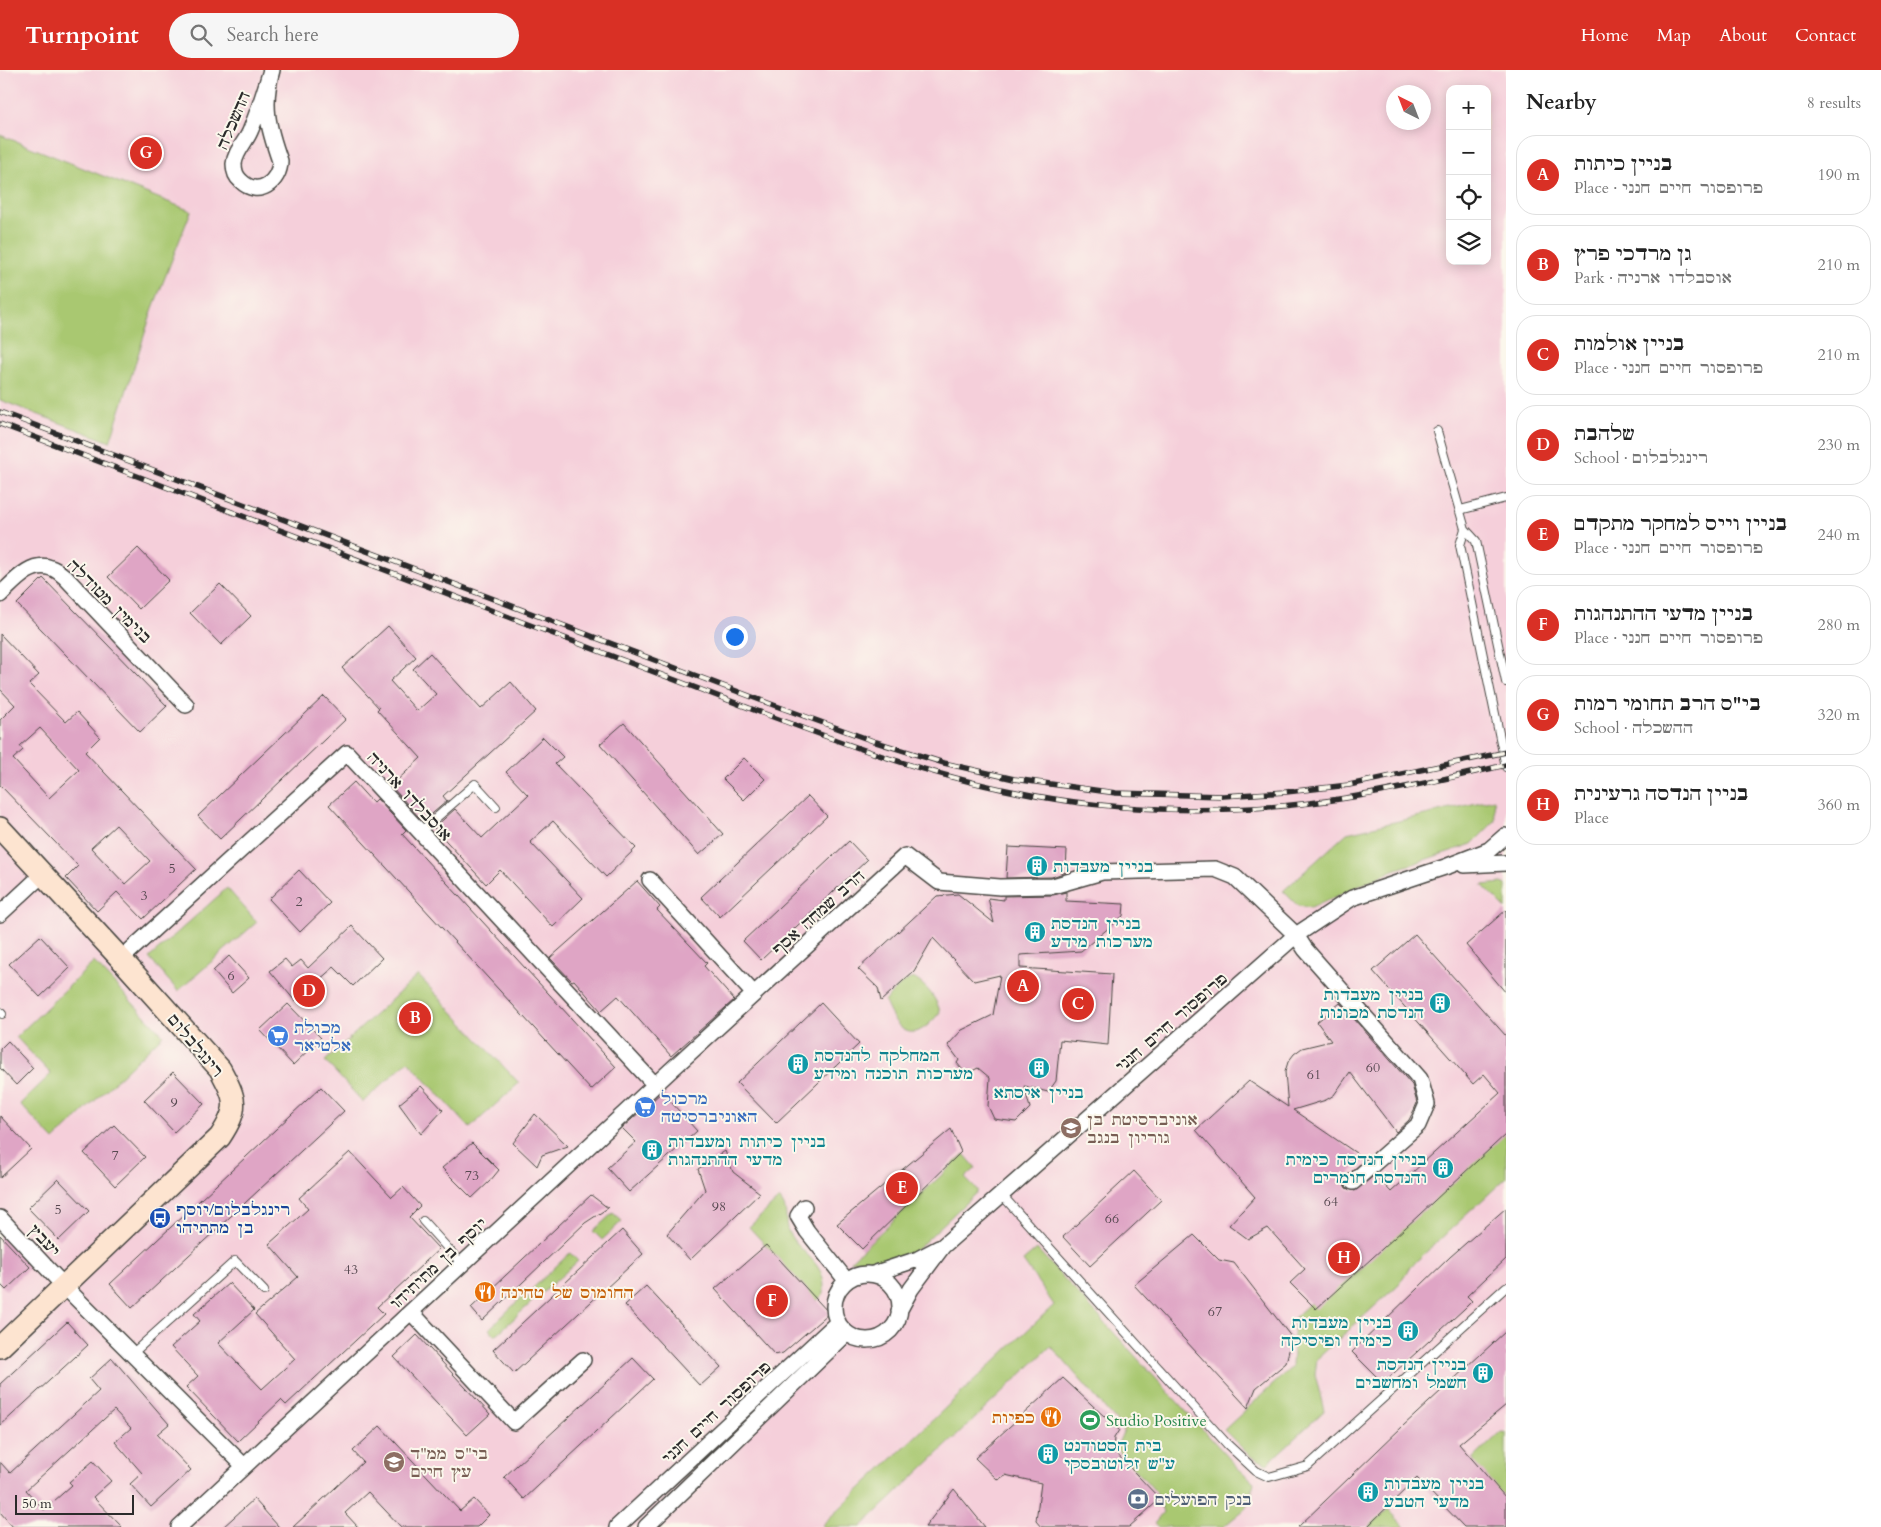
<!DOCTYPE html>
<meta charset="utf-8">
<style>
:root{--surface:#fff;--page:#f6f6f6;--text:#222;--muted:#767676;--line:#e0e0e0;--accent:#d93025}
body{margin:0;font-family:Cardo,"Frank Ruhl Libre",serif;background:var(--page);color:var(--text)}
.controls{position:absolute;right:15px;top:15px;display:grid;overflow:hidden;border-radius:10px;box-shadow:0 2px 12px #0003}
.controls button{width:45px;height:45px;display:grid;place-items:center;padding:0;border:0;border-bottom:1px solid var(--line);background:var(--surface);color:var(--text);font:25px sans-serif}
.compass{position:absolute;left:1386px;top:15px;width:45px;height:45px;border-radius:50%;background:var(--surface);box-shadow:0 2px 12px #0003;rotate:318deg}
.scale{position:absolute;left:15px;bottom:12px;width:119px;box-sizing:border-box;padding-left:5px;border:2px solid #2b2b2b;border-top:0;font-size:14px;line-height:18px;white-space:nowrap;color:#2b2b2b;-webkit-text-stroke:4px #fbf7ec;paint-order:stroke}
.you{position:absolute;left:734px;top:566px;width:18px;height:18px;margin:-12px;border:4px solid #fff;border-radius:50%;background:#1a73e8;box-shadow:0 0 0 8px #1a73e833}
.badge{display:grid;place-items:center;width:32px;height:32px;border-radius:50%;background:var(--accent);color:#fff;font-size:16px;font-weight:700}
.pin{position:absolute;translate:-50% -50%;border:2px solid #fff;box-shadow:0 1px 5px #0006}
.list{margin:0;padding:0;list-style:none}
h2{display:flex;justify-content:space-between;align-items:center;height:65px;margin:0;padding:0 20px;font-size:21px}
h2 small{font-size:16px;font-weight:400;color:var(--muted)}
.list li{display:grid;grid-template-columns:32px 1fr auto;gap:15px;align-items:center;box-sizing:border-box;height:80px;margin:0 10px 10px;padding:0 10px;border:1px solid var(--line);border-radius:20px}
.list b{display:block;font-size:19px;white-space:nowrap}
.list p{margin:0;font-size:16px;white-space:nowrap;color:var(--muted)}
.list em{font-size:16px;font-style:normal;color:var(--muted)}
.icon{flex:none;width:28px;height:28px;fill:none;stroke:currentColor;stroke-width:2;stroke-linecap:round;stroke-linejoin:round}
.map{position:relative;flex:none;width:1506px;height:1457px;overflow:hidden}
header{display:flex;align-items:center;gap:30px;box-sizing:border-box;height:70px;padding:0 25px;background:var(--accent);color:#fff}
header strong{font-size:24px}
nav{display:flex;gap:28px;margin-inline-start:auto;font-size:18px}
.search{width:350px;height:45px;background:var(--page);display:flex;align-items:center;gap:12px;box-sizing:border-box;padding:0 18px;border-radius:28px;color:var(--muted);font-size:19px}
main{display:flex}
aside{flex:1;background:var(--surface)}
.map>svg:first-child{display:block}
.built{fill:#f5cfda;fill-rule:evenodd}
.green{fill:#a9c871;stroke:#6a7a4e}
.building{fill:#dfa5c5;fill-rule:evenodd}
.lines{fill:none;stroke-linecap:round;stroke-linejoin:round}
.lane-casing{stroke:#484742;stroke-width:10}
.street-casing{stroke:#484742;stroke-width:18}
.secondary-casing{stroke:#484742;stroke-width:24}
.lane{stroke:#fff;stroke-width:8}
.street{stroke:#fff;stroke-width:15}
.secondary{stroke:#fde4d0;stroke-width:21}
.rail-casing{stroke:#2b2b2b;stroke-width:5.5}
.rail{stroke:#fbf7ec;stroke-width:4;stroke-dasharray:11;stroke-linecap:butt}
.labels{text-anchor:middle;stroke-width:4;stroke-linejoin:round;paint-order:stroke}
.number-label{font-size:14px;fill:#584a52}
.street-label{font-size:16px;fill:#2b2b2b;stroke:#fbf7ec}
.culture-label{font-size:16px;fill:#0d838f;stroke:#fbf7ec;text-anchor:start}
.shop-label{font-size:16px;fill:#366cbe;stroke:#fbf7ec;text-anchor:start}
.education-label{font-size:16px;fill:#785e54;stroke:#fbf7ec;text-anchor:start}
.transit-label{font-size:16px;fill:#164399;stroke:#fbf7ec;text-anchor:start}
.food-label{font-size:16px;fill:#c56008;stroke:#fbf7ec;text-anchor:start}
.leisure-label{font-size:16px;fill:#27864d;stroke:#fbf7ec;text-anchor:start}
.service-label{font-size:16px;fill:#4e5e75;stroke:#fbf7ec;text-anchor:start}
</style>
<header>
<strong>Turnpoint</strong>
<div class="search"><svg class="icon" aria-label="search" viewBox="0 0 24 24"><circle cx="10" cy="10" r="6"/><path d="M15 15l6 6"/></svg>Search here</div>
<nav><a>Home</a><a>Map</a><a>About</a><a>Contact</a></nav>
</header>
<main>
<div class="map">
<svg width="1506" height="1457" viewBox="0 0 1506 1457">
<rect width="100%" height="100%" fill="#fbf7ec"/>
<filter id="ink" filterUnits="userSpaceOnUse"><feTurbulence type="fractalNoise" baseFrequency=".02" numOctaves="2"/><feDisplacementMap in="SourceGraphic" scale="10" xChannelSelector="R" yChannelSelector="G"/><feConvolveMatrix kernelMatrix="1 2 1 2 8 2 1 2 1" color-interpolation-filters="sRGB"/></filter>
<filter id="wash" filterUnits="userSpaceOnUse"><feTurbulence type="fractalNoise" baseFrequency=".0096" numOctaves="4" result="noise"/><feDisplacementMap in="SourceGraphic" scale="20" xChannelSelector="R" yChannelSelector="G"/><feGaussianBlur stdDeviation="1.12" result="paint"/><feColorMatrix in="noise" values="0 0 0 0 0 0 0 0 0 0 0 0 0 0 0 0 0 1.4 0 .05"/><feComposite in="paint" operator="in"/></filter>
<g filter="url(#wash)">
<rect width="100%" height="100%" fill="#efe5c7"/>
<!-- built -->
<path class="built" d="M0,0H1506V1457H0ZM1450,19H1487V191H1450ZM1394,22H1424V52H1394Z"/>
<!-- green -->
<path class="green" d="M0,65L191,141L153,238L110,372L0,330Z
M1494,729L1495,751L1472,774L1394,800L1311,838L1298,836L1283,821L1347,763Z
M1502,813L1506,815V839L1482,815Z
M227,818L257,852L178,921L149,888Z
M94,892L163,965L54,1070L20,1034L51,1004L16,967Z
M418,905L519,1013L470,1058L408,991L363,1032L325,991Z
M913,908C925,914 937,928 940,942C915,974 899,966 885,932C892,922 901,912 913,908Z
M1506,1052V1108L1409,1198L1399,1214L1317,1289L1315,1304L1324,1341L1267,1394L1249,1385L1224,1360L1292,1297L1295,1247Z
M964,1084L976,1098L965,1108L978,1121L912,1184L892,1190L850,1191Z
M779,1129C791,1141 782,1153 790,1165C799,1180 818,1190 823,1208C824,1212 824,1218 824,1223L817,1231L749,1157Z
M613,1143L622,1151L602,1170L593,1161Z
M1037,1179L1239,1399L1254,1412L1251,1427L1245,1439L1223,1457H1158L1154,1453L1163,1442L1156,1422L1116,1378L1124,1360L1051,1276L861,1457H824L822,1455L1054,1235L1023,1191Z
M570,1183L578,1191L539,1226L532,1219Z
M525,1224L532,1232L495,1266L489,1259Z
M1501,1362L1506,1363V1439L1475,1405L1474,1388Z
M1388,1439L1405,1457H1369Z"/>
<g id="blocks">
<!-- building -->
<path class="building" d="M138,478L169,510L139,539L108,507Z
M43,508L167,636L140,662L17,534Z
M220,514L251,546L221,575L190,543Z
M388,556L416,587L390,611L417,641L436,624L413,599L430,583L481,639L511,612L536,641L443,726L447,731L426,749L422,745L419,747L391,716L421,688L377,640L379,638L342,598Z
M0,564L39,605L29,614L66,652L77,642L100,667L85,682L196,799L143,849L117,822L97,841L66,808L78,796L0,715V650L15,635L0,619ZM40,658L79,700L49,728L13,689L23,680L20,676ZM116,755L150,791L125,814L91,778Z
M324,626L346,649L220,769L198,746Z
M624,653L723,764L699,785L600,674Z
M543,667L563,687L555,694L636,778L606,807L553,751L530,772L583,828L553,857L500,800L486,814L434,758L455,739L482,768L528,725L506,702Z
M744,688L765,709L744,730L723,709Z
M354,712L373,733L377,729L406,760L402,764L616,997L591,1020L329,735Z
M808,726L827,746L720,847L701,827Z
M849,771L867,790L761,890L743,871Z
M1008,777L1067,780L1066,802L1052,807L1006,808Z
M299,800L330,833L300,862L269,829Z
M637,811L660,837L657,840L707,893L704,896L734,930L671,986L618,926L601,941L574,910L572,911L550,888Z
M1066,822V831L1124,834L1123,846L1081,881L1020,885V898L1112,904L1108,975L1060,970L1056,1011L1048,1022L1024,1016L1030,1038L1016,1052L994,1049L988,1036L990,1008L978,998L966,1004L957,993L959,990L948,975L962,960L993,945L1000,905L974,911L933,868L914,901L881,931L878,918L858,899L937,826L958,824L994,853L988,828L1004,830V826L1053,825Z
M1506,840V923L1466,875Z
M352,856L382,888L353,916L334,897L295,931L270,901L285,889L292,897L301,890L308,898Z
M1415,864L1506,966V1064L1405,1158L1316,1239L1290,1213L1305,1199L1268,1158L1248,1169L1229,1155L1255,1127L1196,1060L1249,1011L1288,1037L1285,1002L1288,992L1294,984L1302,978L1331,971L1317,952L1340,933L1412,1015L1417,1033L1414,1040L1409,1050L1396,1062L1350,1002L1334,1025L1326,1030L1293,1040L1356,1083L1363,1091L1344,1109V1114L1346,1118L1355,1121L1375,1105L1391,1122L1500,1023L1484,1004L1473,1014L1373,901Z
M40,866L70,898L40,927L9,894Z
M229,886L249,908L232,923L213,901Z
M821,933L859,974L776,1053L737,1013Z
M288,934L321,968L293,995L260,960Z
M8,971L33,998L16,1015L0,998V979Z
M173,1002L204,1034L174,1062L144,1030Z
M421,1016L443,1040L421,1064L399,1034Z
M321,1017L344,1041L132,1238L110,1214Z
M662,1022L697,1061L629,1122L607,1098L636,1072L622,1058Z
M535,1044L568,1076L542,1085L537,1096L513,1073Z
M0,1046L31,1079L0,1108Z
M114,1055L145,1087L115,1116L84,1083Z
M951,1059L961,1082L862,1179L837,1154Z
M472,1073L499,1100L490,1111L472,1128L442,1098Z
M725,1081L733,1102L760,1123L690,1190L667,1164L705,1120L698,1099Z
M350,1082L392,1127L403,1117L420,1136L409,1147L439,1179L377,1237L384,1244L286,1335L281,1330L238,1371L186,1317L198,1306L171,1277L200,1251L194,1244L229,1213L254,1240L218,1273L262,1319L295,1289L255,1244L298,1207L269,1174L308,1139L299,1128Z
M1134,1101L1161,1130L1090,1196L1063,1167Z
M58,1109L89,1141L59,1170L28,1138Z
M591,1125L608,1138L585,1153L482,1251L471,1238Z
M1506,1138V1189L1467,1226L1472,1231L1464,1239L1383,1313L1352,1282L1450,1187Z
M622,1160L643,1184L514,1303L493,1280Z
M0,1165L30,1197L6,1220L0,1214Z
M1194,1165L1219,1190L1234,1193L1292,1268L1286,1293L1256,1318L1248,1338L1134,1215Z
M766,1175L829,1243L783,1283L775,1285L715,1219Z
M646,1216L721,1297L700,1316L625,1235Z
M67,1252L88,1275L0,1356V1314Z
M1506,1261V1335L1459,1374L1506,1428V1457H1464L1417,1408L1367,1457H1298L1403,1356Z
M417,1265L490,1344L467,1365L394,1287Z
M112,1288L169,1354L157,1364L191,1400L151,1437L130,1414L142,1403L115,1372L131,1358L114,1340L26,1420L44,1440L72,1415L69,1412L93,1391L111,1411L93,1427L122,1457H13L0,1442V1392L10,1403L99,1321L89,1309Z
M633,1288L653,1309L524,1429L504,1407Z
M1063,1308L1119,1360L1114,1368L1113,1380L1160,1429L1129,1457H1041L1036,1451L1041,1413L1005,1405L998,1410L975,1388Z
M380,1356L460,1441L474,1429L489,1445L477,1457H401L368,1422L345,1443L358,1457H293L363,1392L353,1381Z
M954,1419L985,1457H925Z
M254,1429L279,1457H223Z"/>
</g>
</g>
<g filter="url(#ink)">
<use href="#blocks" fill-opacity="0" stroke="#484742" stroke-width="1"/>
<g class="lines">
<!-- lane casing -->
<g class="lane-casing">
<path id="lane" d="M1437,361L1465,459L1476,471L1506,612
M1460,440L1506,428
M1465,459L1460,475L1506,697
M420,762L475,714L496,737
M0,942L2,944
M1001,1124L1227,1374L1256,1401L1269,1407L1308,1396L1506,1217
M423,1151L462,1194
M132,1284L235,1191L264,1221"/>
</g>
<!-- street casing -->
<g class="street-casing">
<path id="street" d="M271,0C265,20 259,40 251,59C247,71 235,81 234,94C234,100 236,107 241,111C258,128 280,112 280,91C268,57 262,35 272,0
M0,525C13,513 31,490 51,498C56,499 61,504 65,507L186,635
M1464,795L1506,793
M650,810L754,924
M0,844L43,804
M121,889L347,683L655,1015
M804,1137L798,1146L807,1161L846,1210
M0,1148L64,1216L244,1396
M873,1204L918,1189L939,1178
M834 1237a33 33 0 1 1 66 0a33 33 0 1 1-66 0Z
M899,1241L911,1219L943,1176L1296,865L1352,828L1448,796L1489,780L1505,766
M411,1242L514,1352L583,1290
M179,1457L670,1001L905,786L939,812L1000,817L1053,816L1102,802L1215,799L1235,807L1296,865L1305,879L1420,1009L1427,1034L1418,1055L1353,1112
M617,1457L838,1252
M646,1457L847,1263"/>
</g>
<!-- secondary casing -->
<g class="secondary-casing">
<path id="secondary" d="M0,758L121,889L220,999C236,1029 240,1037 220,1067L0,1277"/>
</g>
<!-- lane -->
<use href="#lane" class="lane"/>
<!-- street -->
<use href="#street" class="street"/>
<!-- secondary -->
<use href="#secondary" class="secondary"/>
<!-- rail casing -->
<g class="rail-casing">
<path id="rail" d="M0,342L768,633L876,672L944,693L1014,709L1116,723L1223,726L1286,722L1349,715L1506,682
M0,354L749,638C837,671 924,704 1016,722C1120,744 1241,745 1346,728C1399,720 1453,707 1506,695"/>
</g>
<!-- rail -->
<use href="#rail" class="rail"/>
</g>
</g>
<!-- icons -->
<defs>
<g id="building-disc" transform="scale(1.125)"><circle r="9.5" fill="#0f9aa8" stroke="#fbf7ec"/><path d="M-4-6H4V6H1V3H-1V6H-4ZM-2.5-4.3h1.7v1.8h-1.7ZM.8-4.3h1.7v1.8H.8ZM-2.5-1h1.7V.8h-1.7ZM.8-1h1.7V.8H.8Z" fill="#fff"/></g>
<g id="supermarket-disc" transform="scale(1.125)"><circle r="9.5" fill="#3f7fe0" stroke="#fbf7ec"/><path d="M-6-5.5h2.5l.6 2H6L4.5 2H-2.5L-4.4-4H-6ZM-1.5 3.2a1.3 1.3 0 1 0 .1 0ZM3 3.2a1.3 1.3 0 1 0 .1 0Z" fill="#fff"/></g>
<g id="university-disc" transform="scale(1.125)"><circle r="9.5" fill="#8d6e63" stroke="#fbf7ec"/><path d="M0-5L7-2L0 1L-7-2ZM-4 1L0 2.5L4 1V4Q0 6-4 4Z" fill="#fff"/></g>
<g id="bus-disc" transform="scale(1.125)"><circle r="9.5" fill="#1a4fb4" stroke="#fbf7ec"/><path d="M-5-6H5V4H4V6H2V4H-2V6H-4V4H-5ZM-3.5-4V0h7V-4ZM-3.5 1.2v1.5H-2V1.2ZM2 1.2v1.5H3.5V1.2Z" fill="#fff"/></g>
<g id="restaurant-disc" transform="scale(1.125)"><circle r="9.5" fill="#e8710a" stroke="#fbf7ec"/><path d="M-5-6h1v4h1v-4h1v4h1v-4h1v5L-1.5 .5V6h-2V.5L-5-1ZM5-6V6H3V1.5H1.5Q1.5-4 5-6Z" fill="#fff"/></g>
<g id="stadium-disc" transform="scale(1.125)"><circle r="9.5" fill="#2e9e5b" stroke="#fbf7ec"/><path d="M0-5a6.5 5 0 1 0 0 10a6.5 5 0 1 0 0-10ZM-3.5-1.8h7v3.6h-7Z" fill="#fff"/></g>
<g id="school-disc" transform="scale(1.125)"><circle r="9.5" fill="#8d6e63" stroke="#fbf7ec"/><path d="M0-5L7-2L0 1L-7-2ZM-4 1L0 2.5L4 1V4Q0 6-4 4Z" fill="#fff"/></g>
<g id="bank-disc" transform="scale(1.125)"><circle r="9.5" fill="#5c6f8a" stroke="#fbf7ec"/><path d="M-6-4H6V4H-6ZM0-2.3a2.3 2.3 0 1 0 0 4.6a2.3 2.3 0 1 0 0-4.6Z" fill="#fff"/></g>
</defs>
<g fill-rule="evenodd">
<use href="#building-disc" x="1037" y="796"/>
<use href="#building-disc" x="1035" y="862"/>
<use href="#building-disc" x="1440" y="933"/>
<use href="#supermarket-disc" x="278" y="966"/>
<use href="#building-disc" x="798" y="994"/>
<use href="#building-disc" x="1039" y="998"/>
<use href="#supermarket-disc" x="645" y="1037"/>
<use href="#university-disc" x="1071" y="1058"/>
<use href="#building-disc" x="652" y="1080"/>
<use href="#building-disc" x="1443" y="1098"/>
<use href="#bus-disc" x="160" y="1148"/>
<use href="#restaurant-disc" x="485" y="1222"/>
<use href="#building-disc" x="1408" y="1261"/>
<use href="#building-disc" x="1483" y="1303"/>
<use href="#restaurant-disc" x="1051" y="1347"/>
<use href="#stadium-disc" x="1090" y="1350"/>
<use href="#building-disc" x="1048" y="1384"/>
<use href="#school-disc" x="394" y="1392"/>
<use href="#building-disc" x="1368" y="1422"/>
<use href="#bank-disc" x="1138" y="1429"/>
</g>
<g class="labels">
<!-- number labels -->
<g class="number-label">
<text x="172" y="803">5</text>
<text x="144" y="830">3</text>
<text x="299" y="836">2</text>
<text x="231" y="910">6</text>
<text x="1373" y="1002">60</text>
<text x="1314" y="1009">61</text>
<text x="174" y="1037">9</text>
<text x="115" y="1090">7</text>
<text x="472" y="1110">73</text>
<text x="1331" y="1136">64</text>
<text x="719" y="1141">98</text>
<text x="58" y="1144">5</text>
<text x="1112" y="1153">66</text>
<text x="351" y="1204">43</text>
<text x="1215" y="1246">67</text>
</g>
<!-- street labels -->
<g class="street-label">
<text transform="translate(233 50) rotate(-67)" y="6">ההשכלה</text>
<text transform="translate(110 531) rotate(45)" y="6">בנימין מטודלה</text>
<text transform="translate(410 726) rotate(47)" y="6">אוסבלדו ארניה</text>
<text transform="translate(818 842) rotate(-42)" y="6">הרב שמחה אסף</text>
<text transform="translate(1171 952) rotate(-41)" y="6">פרופסור חיים חנני</text>
<text transform="translate(196 975) rotate(50)" y="6">רינגלבלום</text>
<text transform="translate(45 1170) rotate(47)" y="6">יעבץ</text>
<text transform="translate(438 1193) rotate(-43)" y="6">יוסף בן מתיתיהו</text>
<text transform="translate(716 1342) rotate(-43)" y="6">פרופסור חיים חנני</text>
</g>
<!-- culture labels -->
<g class="culture-label">
<text x="1053" y="802">בניין מעבדות</text>
<text x="1051" y="859">בניין הנדסת<tspan x="1051" dy="18">מערכות מידע</tspan></text>
<text x="1424" y="930" text-anchor="end">בניין מעבדות<tspan x="1424" dy="18">הנדסת מכונות</tspan></text>
<text x="814" y="991">המחלקה להנדסת<tspan x="814" dy="18">מערכות תוכנה ומידע</tspan></text>
<text x="1039" y="1028" text-anchor="middle">בניין איסתא</text>
<text x="668" y="1077">בניין כיתות ומעבדות<tspan x="668" dy="18">מדעי ההתנהגות</tspan></text>
<text x="1427" y="1095" text-anchor="end">בניין הנדסה כימית<tspan x="1427" dy="18">והנדסת חומרים</tspan></text>
<text x="1392" y="1258" text-anchor="end">בניין מעבדות<tspan x="1392" dy="18">כימיה ופיסיקה</tspan></text>
<text x="1467" y="1300" text-anchor="end">בניין הנדסת<tspan x="1467" dy="18">חשמל ומחשבים</tspan></text>
<text x="1064" y="1381">בית הסטודנט<tspan x="1064" dy="18">ע"ש זלוטובסקי</tspan></text>
<text x="1384" y="1419">בניין מעבדות<tspan x="1384" dy="18">מדעי הטבע</tspan></text>
</g>
<!-- shop labels -->
<g class="shop-label">
<text x="294" y="963">מכולת<tspan x="294" dy="18">אלטיאר</tspan></text>
<text x="661" y="1034">מרכול<tspan x="661" dy="18">האוניברסיטה</tspan></text>
</g>
<!-- education labels -->
<g class="education-label">
<text x="1087" y="1055">אוניברסיטת בן<tspan x="1087" dy="18">גוריון בנגב</tspan></text>
<text x="410" y="1389">בי"ס ממ"ד<tspan x="410" dy="18">עץ חיים</tspan></text>
</g>
<!-- transit labels -->
<g class="transit-label">
<text x="176" y="1145">רינגלבלום/יוסף<tspan x="176" dy="18">בן מתתיהו</tspan></text>
</g>
<!-- food labels -->
<g class="food-label">
<text x="501" y="1228">החומוס של טחינה</text>
<text x="1035" y="1353" text-anchor="end">כפיות</text>
</g>
<!-- leisure labels -->
<g class="leisure-label">
<text x="1106" y="1356">Studio Positive</text>
</g>
<!-- service labels -->
<g class="service-label">
<text x="1154" y="1435">בנק הפועלים</text>
</g>
</g>
</svg>
<div class="controls">
<button>+</button>
<button>−</button>
<button><svg class="icon" aria-label="locate" viewBox="0 0 24 24"><circle cx="12" cy="12" r="6"/><path d="M12 2v4M12 18v4M2 12h4M18 12h4"/></svg></button>
<button><svg class="icon" aria-label="layers" viewBox="0 0 24 24"><path d="M12 4l9 5-9 5-9-5zM3 14l9 5 9-5"/></svg></button>
</div>
<svg class="compass" viewBox="-18 -18 36 36"><path d="M0-13l5 13h-10z" fill="#e53935"/><path d="M0 13l5-13h-10z" fill="#767676"/></svg>
<div class="scale">50 m</div>
<div class="you"></div>
<div class="pin badge" style="left:1023px;top:916px">A</div>
<div class="pin badge" style="left:415px;top:948px">B</div>
<div class="pin badge" style="left:1078px;top:934px">C</div>
<div class="pin badge" style="left:309px;top:921px">D</div>
<div class="pin badge" style="left:902px;top:1118px">E</div>
<div class="pin badge" style="left:772px;top:1231px">F</div>
<div class="pin badge" style="left:146px;top:83px">G</div>
<div class="pin badge" style="left:1344px;top:1188px">H</div>
</div>
<aside>
<h2>Nearby<small>8 results</small></h2>
<ul class="list">
<li><span class="badge">A</span><div><b>בניין כיתות</b><p>Place · פרופסור חיים חנני</p></div><em>190 m</em></li>
<li><span class="badge">B</span><div><b>גן מרדכי פרץ</b><p>Park · אוסבלדו ארניה</p></div><em>210 m</em></li>
<li><span class="badge">C</span><div><b>בניין אולמות</b><p>Place · פרופסור חיים חנני</p></div><em>210 m</em></li>
<li><span class="badge">D</span><div><b>שלהבת</b><p>School · רינגלבלום</p></div><em>230 m</em></li>
<li><span class="badge">E</span><div><b>בניין וייס למחקר מתקדם</b><p>Place · פרופסור חיים חנני</p></div><em>240 m</em></li>
<li><span class="badge">F</span><div><b>בניין מדעי ההתנהגות</b><p>Place · פרופסור חיים חנני</p></div><em>280 m</em></li>
<li><span class="badge">G</span><div><b>בי&quot;ס הרב תחומי רמות</b><p>School · ההשכלה</p></div><em>320 m</em></li>
<li><span class="badge">H</span><div><b>בניין הנדסה גרעינית</b><p>Place</p></div><em>360 m</em></li>
</ul>
</aside>
</main>
